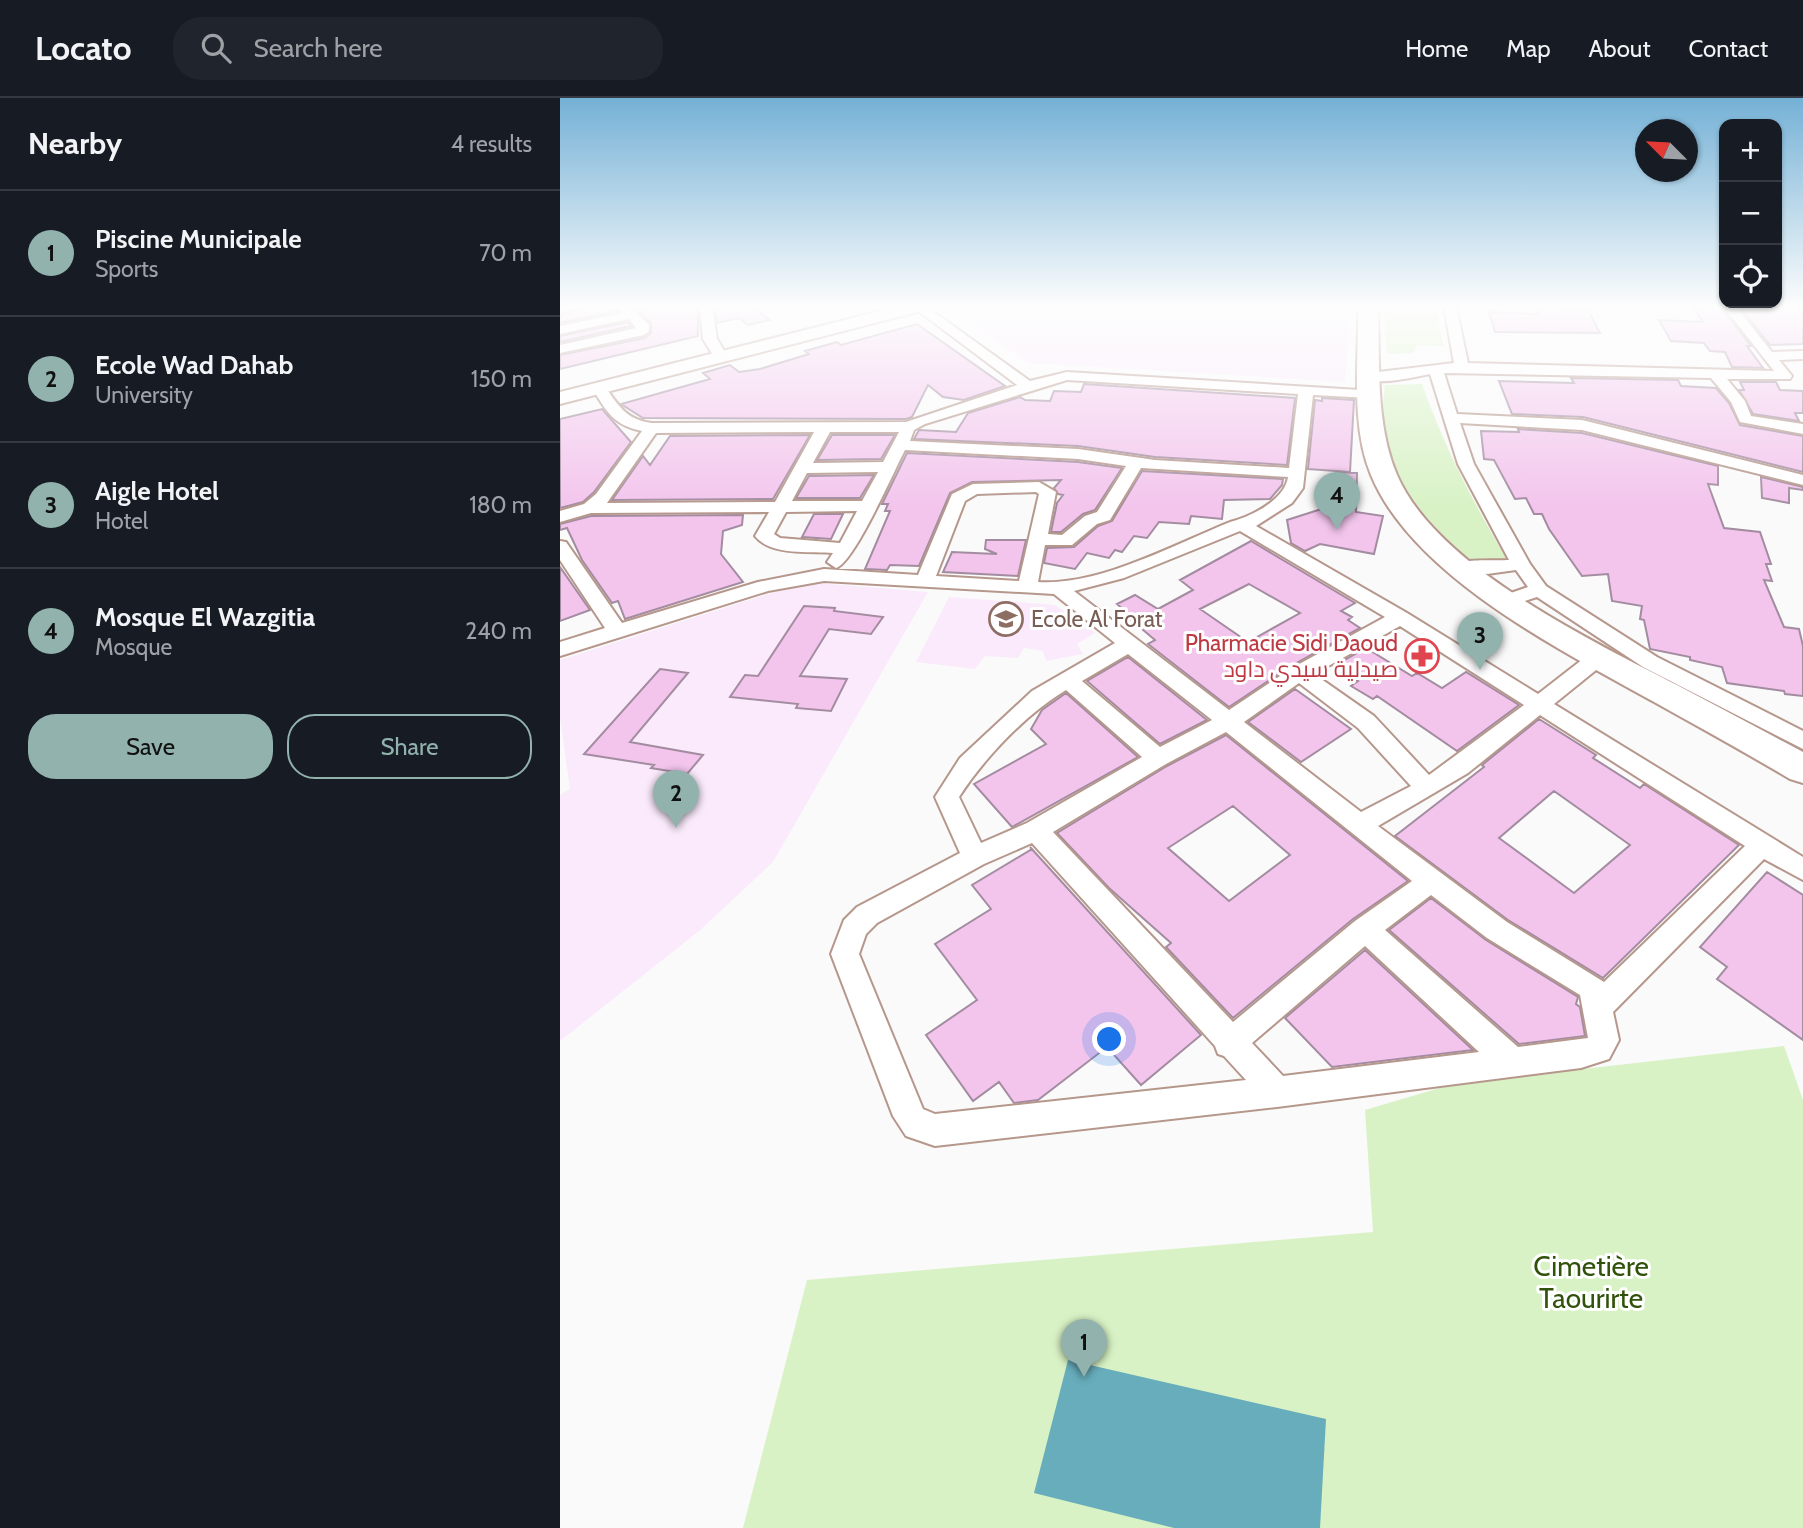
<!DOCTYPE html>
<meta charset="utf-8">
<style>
:root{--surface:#171b24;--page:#20242c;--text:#f1f3f6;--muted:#9ea1a6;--line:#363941;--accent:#92b2ad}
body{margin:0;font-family:Cabin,Cairo,sans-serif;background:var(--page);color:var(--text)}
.controls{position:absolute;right:21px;top:21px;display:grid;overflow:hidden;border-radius:14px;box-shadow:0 2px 5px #0004}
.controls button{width:63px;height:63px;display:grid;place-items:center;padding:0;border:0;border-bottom:2px solid var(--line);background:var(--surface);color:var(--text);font:35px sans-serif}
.compass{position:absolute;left:1075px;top:21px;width:63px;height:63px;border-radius:50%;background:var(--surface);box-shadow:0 2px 5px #0004;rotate:294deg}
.you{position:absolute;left:550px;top:942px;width:24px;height:24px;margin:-18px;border:5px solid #fff;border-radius:50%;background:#1a73e8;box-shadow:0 0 0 10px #1a73e833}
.badge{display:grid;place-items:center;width:46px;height:46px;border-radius:50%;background:var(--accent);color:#111;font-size:23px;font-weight:700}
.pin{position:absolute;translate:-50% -58px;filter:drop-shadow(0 2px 4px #0008)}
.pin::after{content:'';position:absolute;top:37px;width:24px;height:21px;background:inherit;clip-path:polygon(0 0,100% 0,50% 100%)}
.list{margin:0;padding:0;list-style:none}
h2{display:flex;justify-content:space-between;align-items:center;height:91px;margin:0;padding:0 28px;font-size:30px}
h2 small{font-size:23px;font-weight:400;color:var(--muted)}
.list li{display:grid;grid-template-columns:46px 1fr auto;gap:21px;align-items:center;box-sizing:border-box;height:126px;padding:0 28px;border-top:2px solid var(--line)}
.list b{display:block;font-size:26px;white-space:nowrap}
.list p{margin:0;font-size:23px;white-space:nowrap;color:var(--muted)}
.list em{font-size:23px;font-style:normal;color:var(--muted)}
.actions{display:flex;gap:14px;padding:21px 28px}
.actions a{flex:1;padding:16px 0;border:2px solid var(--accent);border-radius:28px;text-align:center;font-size:24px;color:var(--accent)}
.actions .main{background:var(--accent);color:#111}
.icon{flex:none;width:38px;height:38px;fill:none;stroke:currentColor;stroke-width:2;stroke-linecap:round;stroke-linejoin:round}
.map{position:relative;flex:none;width:1243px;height:1430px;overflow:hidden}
header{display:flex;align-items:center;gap:42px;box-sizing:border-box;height:98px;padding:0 35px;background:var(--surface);border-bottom:2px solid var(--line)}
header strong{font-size:33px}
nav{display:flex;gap:38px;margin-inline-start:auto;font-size:24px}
.search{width:490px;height:63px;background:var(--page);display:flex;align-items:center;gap:18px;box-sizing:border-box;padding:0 24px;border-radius:28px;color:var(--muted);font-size:26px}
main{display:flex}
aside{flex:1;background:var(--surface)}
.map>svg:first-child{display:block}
.education{fill:#faeafc}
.green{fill:#d8f2c5}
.water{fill:#67adbc}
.building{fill:#f3c5ed;stroke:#a38ca0;stroke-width:2;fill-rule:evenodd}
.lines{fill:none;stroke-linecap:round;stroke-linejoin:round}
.street-casing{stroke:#b6978c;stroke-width:4}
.secondary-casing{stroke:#b6978c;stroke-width:4}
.primary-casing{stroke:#b6978c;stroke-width:4}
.street{fill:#fff;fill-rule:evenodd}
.secondary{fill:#fff;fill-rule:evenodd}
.primary{fill:#fff;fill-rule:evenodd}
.labels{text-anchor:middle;stroke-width:6;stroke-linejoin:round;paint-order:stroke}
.education-label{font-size:23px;fill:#785e54;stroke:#fff;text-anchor:start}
.health-label{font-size:23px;fill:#be3a42;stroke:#fff;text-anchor:end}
.near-park-label{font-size:28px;fill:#31520b;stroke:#fff}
</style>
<header>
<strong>Locato</strong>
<div class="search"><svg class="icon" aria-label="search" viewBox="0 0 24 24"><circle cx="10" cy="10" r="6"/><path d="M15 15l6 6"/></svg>Search here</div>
<nav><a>Home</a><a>Map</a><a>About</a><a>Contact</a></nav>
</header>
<main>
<aside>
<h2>Nearby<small>4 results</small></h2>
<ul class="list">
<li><span class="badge">1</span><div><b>Piscine Municipale</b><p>Sports</p></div><em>70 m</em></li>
<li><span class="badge">2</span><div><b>Ecole Wad Dahab</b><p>University</p></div><em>150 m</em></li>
<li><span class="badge">3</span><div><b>Aigle Hotel</b><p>Hotel</p></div><em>180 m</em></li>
<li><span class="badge">4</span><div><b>Mosque El Wazgitia</b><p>Mosque</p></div><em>240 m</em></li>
</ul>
<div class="actions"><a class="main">Save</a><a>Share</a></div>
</aside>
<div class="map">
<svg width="1243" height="1430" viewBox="0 0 1243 1430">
<rect width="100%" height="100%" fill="#fafafa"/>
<!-- education -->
<path class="education" d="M384,209H791L785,284L469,265Z
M922,209H1162L1174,225L923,213Z
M246,484L368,494L213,764L139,833L0,943V697L10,691L0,620V562Z
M389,499L495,507L535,535L517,546L523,556L486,563L483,553L464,550L458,560L425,558L415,571L356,564Z"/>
<!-- green -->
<path class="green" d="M824,209H876L883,248L857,247L853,255L827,256Z
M862,286C886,353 912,402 947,462L914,466C859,418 813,365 825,287Z
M1224,948L1243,1002V1430H183L247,1182L813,1134L805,1012L893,986Z"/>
<!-- water -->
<path class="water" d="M508,1262L766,1321L760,1430H614L474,1395Z"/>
<!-- building -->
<path class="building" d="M19,209H55L58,213L0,225V217Z
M74,209H138V238L0,271V257L85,240L91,235V225Z
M155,209H194L209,222L188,227L179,220L157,225Z
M976,209L1027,210L1040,235L935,234L929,214L978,216Z
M1133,209H1161L1191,248H1187L1203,270L1172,269L1165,254L1150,253L1144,245L1111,243L1099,222L1143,224Z
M1179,209H1243V246L1210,247Z
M68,224L71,228L0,244V238Z
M357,226L445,288L404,302L383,299L368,287L352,319L346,321L83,320L61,306L150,281L143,275L170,267L179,274L200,271L249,256L245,253L277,244L281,247Z
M1011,280L1118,282L1121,288L1156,290L1169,305L1180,327L1243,338V374L1023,319L952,316L939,283L1014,285Z
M1180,284H1216L1220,292L1243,293V315H1235L1239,323L1193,316L1179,292H1184Z
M524,286L735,300L727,367L595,359L518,348L354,341L359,332L396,334L408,315L460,299L465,302L490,303L494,293L521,294Z
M762,300L794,302L790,374L748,371L755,302L762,303Z
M42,311L71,344L34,394L23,404L0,410V321Z
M958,331L1022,335L1158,368V387L1148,386L1164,430L1200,434L1211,466H1206L1212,483L1204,482L1224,529L1239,531L1243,548V598L1225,596L1224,593L1167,585L1162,569L1130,562V559L1090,551L1084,522L1080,521L1082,508L1052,503L1048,476L1022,478L989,431L982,416H974L966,400L955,401L934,362L924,361L921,333L959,334Z
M250,337L213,401L52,402L83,358L90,367L110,338Z
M272,337H335L321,361L257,362Z
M347,355L518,364L562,370L535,412L523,416L501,434H491L497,405L503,397L498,396L494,390L501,382L412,384L390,395L359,468L330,467L327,472L305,471L330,413H325L328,406H322Z
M582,373L723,381L722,387L710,401L664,402L662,421L631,418L629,426L599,424L587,440L574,438L562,454L555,452L549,460L527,455L515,471L484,465L487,450L514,449L538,428L552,423Z
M776,374L797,375L796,414L823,418L814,456L760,446L745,453L731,445L727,422L774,407Z
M314,377L300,400H236L249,378Z
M1201,379L1243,389V392L1229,390V405L1202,400Z
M254,416H283L271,441L242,439Z
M183,417L182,427L163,433L161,456L183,484L65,521L58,503L52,505L22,462L7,430L0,432V426L31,418Z
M426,442H466L458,478L383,474L392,454L437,456L425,451Z
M691,443L795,505L781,513L792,519L788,522L800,530L731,568L669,609L588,546L595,542L563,515L565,513L557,506L575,497L598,511L633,492L620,482ZM689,486L740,515L688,544L640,511Z
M0,469L30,512L0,523Z
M244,508L275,510L274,513L323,519L311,536L269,531L240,578L287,581L271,613L236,610L238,606L170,599L185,577L198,578Z
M806,550L852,578L857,575L882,590L906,574L959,607L897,653L817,598L813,601L791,588L798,583L774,568Z
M568,559L647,622L600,646L527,583Z
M100,571L128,575L70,644L143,657L127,676L91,670L94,667L24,656Z
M735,591L791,631L741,664L688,624Z
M506,595L578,659L452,729L414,686L486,646L471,631L482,612Z
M979,621L1036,657L1033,660L1080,690L1084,686L1179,747L1043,880L948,822L835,738L924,669L922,667ZM994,693L1070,747L1014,795L939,740Z
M666,637L848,783L793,821L673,920L606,849L611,845L549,790L497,735L607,668ZM673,708L730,757L669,803L608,750Z
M470,749L641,937L581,987L547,949L478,1002L454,1005L439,984L413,1003L366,937L417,902L375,846L431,811L412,787L472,751Z
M1207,774L1243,797V942L1157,881L1167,869L1140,849Z
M871,800L926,842L1018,899L1016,906L1020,909L1025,938L959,946L829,832Z
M805,852L913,952L772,969L725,920Z"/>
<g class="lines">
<!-- street casing -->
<g class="street-casing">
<path id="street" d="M0,209H16L0,215Z
M58,209H71L89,227V233L84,237L0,255V247L76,230L69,221L0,236V228L63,215Z
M140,209H152L157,241L168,259L166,262H156L143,241Z
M353,209H367L470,283L507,274L816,293L818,296L816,299L811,300L753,297L743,390L732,405L696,428L847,515L978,596L1032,554H1046L1049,559L1046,564L994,606L1243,759V782L1204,761L1053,914L1059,942L1049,961L1021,970L717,1009L375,1048L346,1038L333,1018L271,856L284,822L297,809L400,755L375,699L400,660L472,593L555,545L494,496L264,483L208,493L0,558V544L45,530L0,462V443L6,444L62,525L198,484L264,471L358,477L392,396L413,386L479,384L496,394L488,436L502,437L525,418L537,414L566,368L518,361L345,352C334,373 294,465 276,470L267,464L273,455C250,453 211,458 195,438L209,414L31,415L0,424V413L24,406L36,396L82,333C53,327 47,314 32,290L34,287H44C58,307 66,322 92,325L346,324L457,287ZM507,282L738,296L729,370L595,362L518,351L350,343L354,332L365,326ZM254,334L215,404L47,405L96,335ZM270,334H339L323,364L253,365ZM581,370L728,379C725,402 690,419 670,424C613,447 539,488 478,484L485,447H512L537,426L550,422ZM318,374L302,403H232L247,375ZM476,394L479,396L459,483L376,478L405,403L417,396ZM297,413L280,445L220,440L214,436L226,414ZM680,433L825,519L732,570L669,612L514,493L564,480ZM840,528L964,607L869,677L814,618L754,576ZM568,556L652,622L600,649L522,583ZM739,585L798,630L851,688L801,714L684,624ZM506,592L582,659L467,725L421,745L399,699C424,660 466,616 506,592ZM980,617L1185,748L1044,884L947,824L818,728L908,675ZM666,634L852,783L795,823L673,924L493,734L606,666ZM472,745L655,948L658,956L664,958L686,982L375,1016L363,1011L299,856L306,836L317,825L424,766ZM871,797L927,840L1020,897L1028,940L958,949L825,832ZM805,848L919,954L723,978L692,945Z
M884,209H896L908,265L1214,273L1164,209H1176L1212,254L1243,253V261L1219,262L1232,278L1230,281H1167L1185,303L1191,318L1243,326V336L1180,324L1171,304L1151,280L884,275L897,316L1022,322L1243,377V387L1022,332L900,325L914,366L970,466L986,488L1097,559L1243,633V651L1083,569L977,499L946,509L939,507L936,503L939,499L968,489L956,472L927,476L894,472L892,468C899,460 935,463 949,462L898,366L870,276C854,279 815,289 803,279L810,275L894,265Z"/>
</g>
<!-- secondary casing -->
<g class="secondary-casing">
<path id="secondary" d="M336,209H363L361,213L0,306V294Z"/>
</g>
<!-- primary casing -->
<g class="primary-casing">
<path id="primary" d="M798,209H818C820,263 815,326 837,377C877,469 1031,542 1117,587C1159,609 1201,632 1243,654V685L1230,681C1186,655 1141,630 1096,605C1004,554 853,479 811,377C790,327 799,262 798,209Z"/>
</g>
<!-- street -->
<use href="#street" class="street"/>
<!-- secondary -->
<use href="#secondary" class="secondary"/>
<!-- primary -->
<use href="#primary" class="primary"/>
</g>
<!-- sky -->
<linearGradient id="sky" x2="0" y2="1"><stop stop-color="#74b1d6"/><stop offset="0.51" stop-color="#fdfdfd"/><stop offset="1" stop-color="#fdfdfd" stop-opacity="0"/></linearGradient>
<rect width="1243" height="409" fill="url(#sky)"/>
<!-- icons -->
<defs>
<g id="university-ring" transform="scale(1.75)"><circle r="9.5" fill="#fff" stroke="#8d6e63" stroke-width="1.5"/><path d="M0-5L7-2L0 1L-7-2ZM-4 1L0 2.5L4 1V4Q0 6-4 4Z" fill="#8d6e63"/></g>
<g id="pharmacy-ring" transform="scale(1.75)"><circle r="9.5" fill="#fff" stroke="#e0444e" stroke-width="1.5"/><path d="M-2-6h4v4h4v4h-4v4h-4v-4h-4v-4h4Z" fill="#e0444e"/></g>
</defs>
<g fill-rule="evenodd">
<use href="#university-ring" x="446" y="521"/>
<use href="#pharmacy-ring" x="862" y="558"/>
</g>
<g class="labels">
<!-- education labels -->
<g class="education-label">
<text x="471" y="529">Ecole Al Forat</text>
</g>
<!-- health labels -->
<g class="health-label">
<text x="838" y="553">Pharmacie Sidi Daoud<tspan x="838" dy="26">صيدلية سيدي داود</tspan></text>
</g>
<!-- near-park labels -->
<g class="near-park-label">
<text x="1031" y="1178">Cimetière<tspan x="1031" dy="32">Taourirte</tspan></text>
</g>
</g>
</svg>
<div class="controls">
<button>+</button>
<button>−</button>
<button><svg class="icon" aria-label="locate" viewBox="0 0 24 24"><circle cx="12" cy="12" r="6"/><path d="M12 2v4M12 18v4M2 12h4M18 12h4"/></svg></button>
</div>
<svg class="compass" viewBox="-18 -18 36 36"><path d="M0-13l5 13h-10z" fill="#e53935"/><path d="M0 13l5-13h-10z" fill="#9ea1a6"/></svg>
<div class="you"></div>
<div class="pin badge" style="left:524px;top:1279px">1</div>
<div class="pin badge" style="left:116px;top:730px">2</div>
<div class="pin badge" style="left:920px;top:572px">3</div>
<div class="pin badge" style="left:777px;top:432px">4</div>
</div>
</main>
